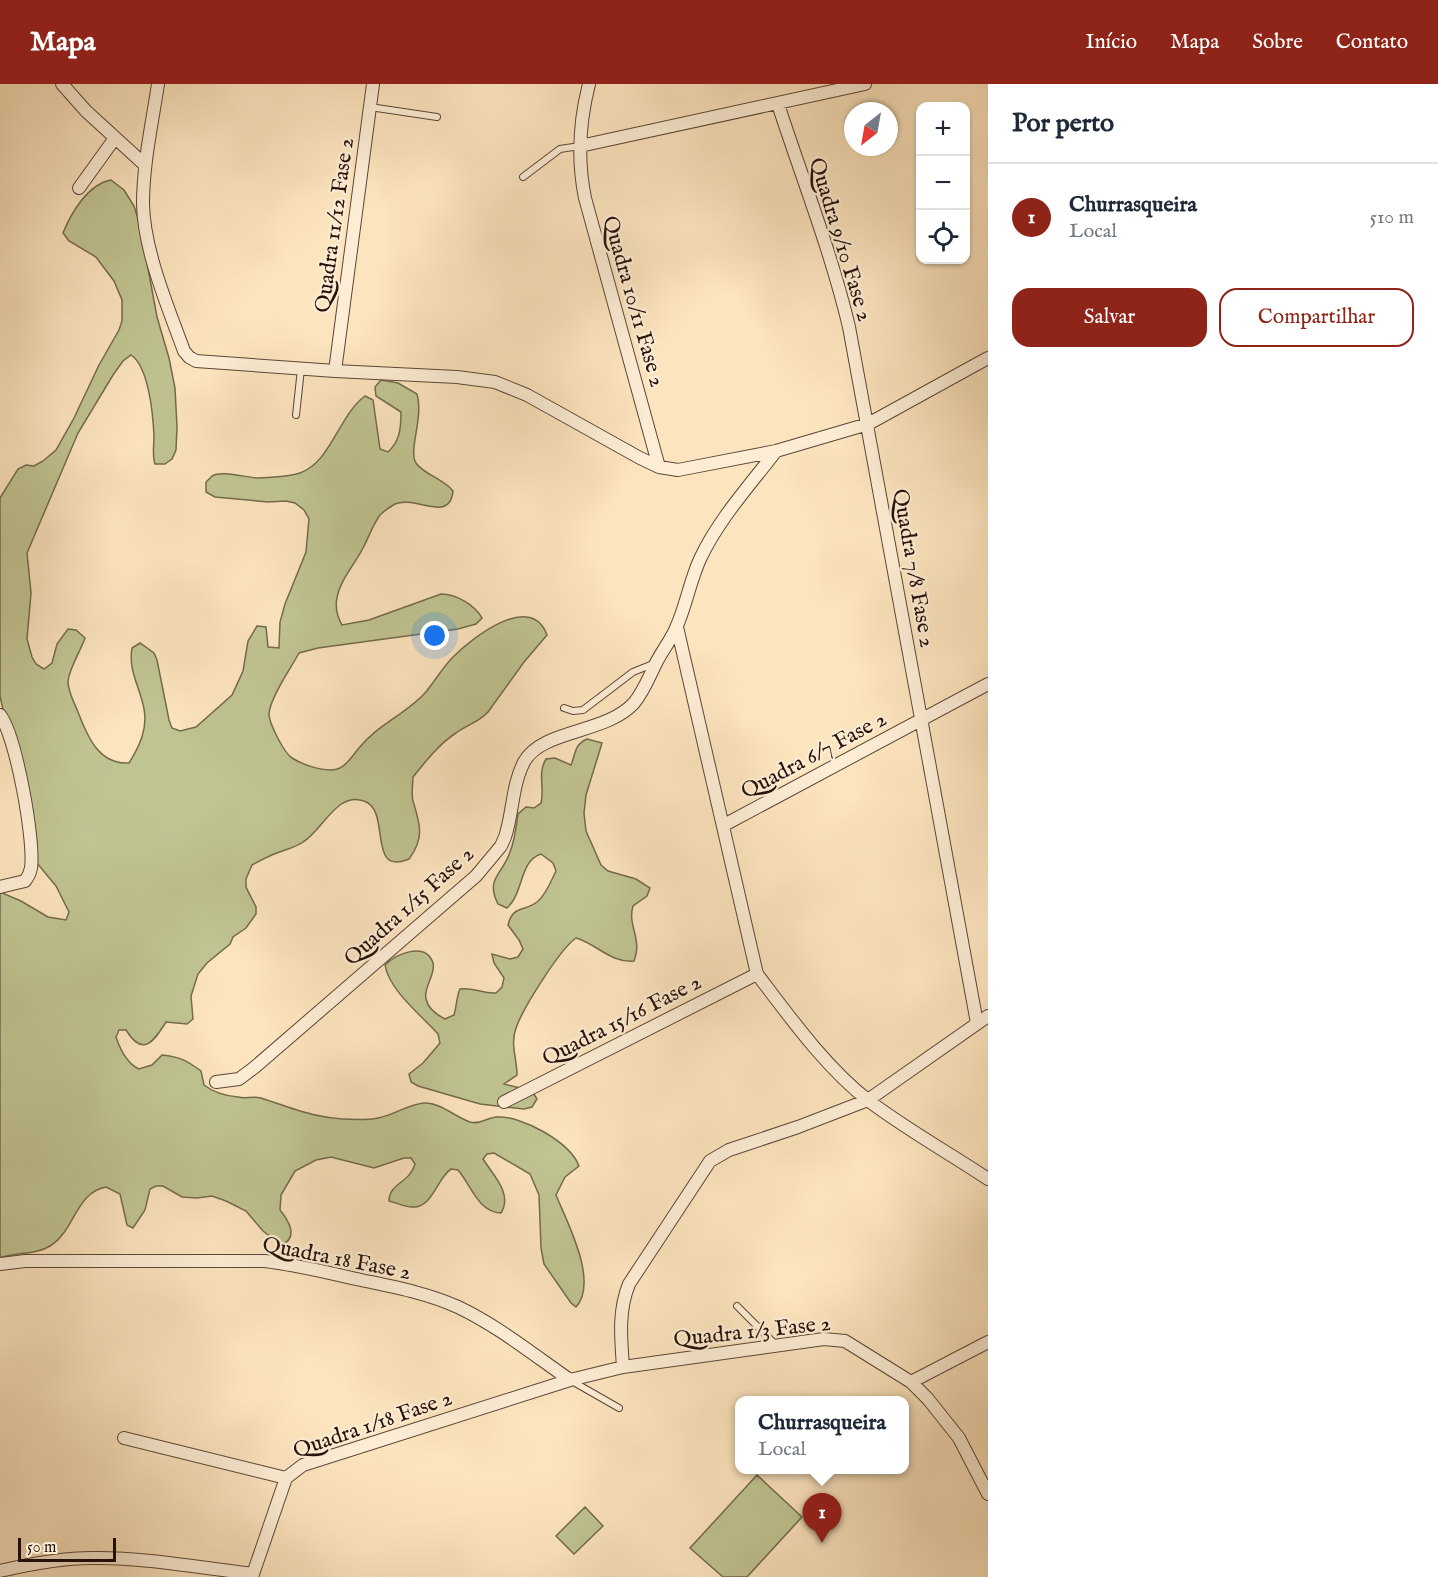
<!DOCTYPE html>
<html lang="pt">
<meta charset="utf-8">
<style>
:root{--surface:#fff;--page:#f2f2f3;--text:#1f2937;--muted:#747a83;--line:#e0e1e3;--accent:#8f2418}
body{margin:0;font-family:"IM FELL English",serif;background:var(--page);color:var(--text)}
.controls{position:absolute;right:18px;top:18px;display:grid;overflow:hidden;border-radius:12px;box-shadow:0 2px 4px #0004}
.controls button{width:54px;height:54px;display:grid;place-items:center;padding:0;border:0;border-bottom:2px solid var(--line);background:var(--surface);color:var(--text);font:30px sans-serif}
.compass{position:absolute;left:844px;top:18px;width:54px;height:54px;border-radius:50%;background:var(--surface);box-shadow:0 2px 4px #0004;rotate:211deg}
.scale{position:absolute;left:18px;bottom:15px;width:98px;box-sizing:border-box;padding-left:6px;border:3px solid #271108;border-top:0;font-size:16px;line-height:21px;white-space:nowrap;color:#271108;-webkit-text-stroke:4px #fdedd5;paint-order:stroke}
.you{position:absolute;left:435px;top:552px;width:21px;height:21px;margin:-15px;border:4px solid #fff;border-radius:50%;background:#1a73e8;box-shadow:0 0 0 9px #1a73e833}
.badge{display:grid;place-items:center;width:39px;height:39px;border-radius:50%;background:var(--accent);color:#fff;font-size:20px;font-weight:700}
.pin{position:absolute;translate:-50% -50px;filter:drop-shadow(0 2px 3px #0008)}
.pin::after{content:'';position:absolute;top:32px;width:21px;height:18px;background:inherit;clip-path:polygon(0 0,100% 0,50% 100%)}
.popup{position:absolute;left:735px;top:1312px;width:174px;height:78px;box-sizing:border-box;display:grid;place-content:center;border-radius:12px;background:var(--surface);filter:drop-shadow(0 2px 4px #0005);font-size:20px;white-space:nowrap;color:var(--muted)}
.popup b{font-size:22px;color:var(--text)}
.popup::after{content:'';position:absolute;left:50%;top:100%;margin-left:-12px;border:12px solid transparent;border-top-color:var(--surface)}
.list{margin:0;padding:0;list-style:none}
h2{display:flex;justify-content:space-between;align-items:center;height:78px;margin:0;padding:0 24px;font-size:26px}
h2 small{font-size:20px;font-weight:400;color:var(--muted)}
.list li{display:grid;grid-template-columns:39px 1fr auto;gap:18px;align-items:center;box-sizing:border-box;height:108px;padding:0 24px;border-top:2px solid var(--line)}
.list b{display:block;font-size:22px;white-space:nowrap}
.list p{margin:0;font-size:20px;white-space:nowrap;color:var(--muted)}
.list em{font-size:20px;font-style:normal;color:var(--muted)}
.actions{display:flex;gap:12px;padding:18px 24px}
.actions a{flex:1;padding:14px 0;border:2px solid var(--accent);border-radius:18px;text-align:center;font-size:21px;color:var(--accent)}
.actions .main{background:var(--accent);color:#fff}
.icon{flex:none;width:33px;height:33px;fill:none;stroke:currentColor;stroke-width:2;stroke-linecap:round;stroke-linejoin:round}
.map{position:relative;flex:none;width:988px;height:1493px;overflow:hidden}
header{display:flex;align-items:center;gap:36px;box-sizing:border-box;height:84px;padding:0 30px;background:var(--accent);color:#fff}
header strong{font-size:28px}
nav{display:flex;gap:33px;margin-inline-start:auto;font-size:21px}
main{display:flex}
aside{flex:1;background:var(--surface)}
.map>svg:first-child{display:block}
.green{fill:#c0c491;stroke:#746a4c;stroke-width:1.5}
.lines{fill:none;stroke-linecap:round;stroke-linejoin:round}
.lane-casing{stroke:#5c4636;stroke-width:8}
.street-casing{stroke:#5c4636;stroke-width:14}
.lane{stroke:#fdedd5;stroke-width:6}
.street{stroke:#fdedd5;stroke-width:12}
.labels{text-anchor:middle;stroke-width:4.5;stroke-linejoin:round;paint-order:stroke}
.street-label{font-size:22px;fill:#271108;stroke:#fdedd5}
</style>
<header>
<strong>Mapa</strong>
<nav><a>Início</a><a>Mapa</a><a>Sobre</a><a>Contato</a></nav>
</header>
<main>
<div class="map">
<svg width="988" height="1493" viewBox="0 0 988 1493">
<rect width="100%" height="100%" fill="#fce4be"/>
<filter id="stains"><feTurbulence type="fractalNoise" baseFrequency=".00333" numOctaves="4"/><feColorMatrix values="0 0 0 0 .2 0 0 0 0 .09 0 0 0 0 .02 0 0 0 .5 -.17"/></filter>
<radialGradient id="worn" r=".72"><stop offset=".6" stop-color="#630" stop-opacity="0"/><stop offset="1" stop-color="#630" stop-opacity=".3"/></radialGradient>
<!-- green -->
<path class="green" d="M111,96L124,106L134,122L140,141L157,233L169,274L175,304L177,343L176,366L172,375L165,380H155C152,371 154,362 154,352C153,331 149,283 131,271L123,277L113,291L78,349L27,469L31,509L27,555L32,573L36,580L44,585L52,579L57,560L68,545L76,546L85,554C80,568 69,585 68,597C68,608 74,618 78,628C87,652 99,681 129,679C139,663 148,645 144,625C140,603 128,587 132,564L140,559L154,569L157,576L169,636L172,644L180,647L196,643L232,611L243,587L248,557L257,542L266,543L268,563L279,564L280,538L285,520L306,468L309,435L304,426L295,419L286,417L268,418L215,413L206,408V398C206,398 212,392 212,392C222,386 247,394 259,394C272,393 288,393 300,389C331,378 339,331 365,312L373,316L380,365L388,368C400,357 401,344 401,328L376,312L375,303L381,296L398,299L417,310C424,332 408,367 416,379C423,390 444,395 453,407C450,440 415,411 395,420C390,423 384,427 380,431C372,442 369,453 363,464C355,480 340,496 337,514C335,523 337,532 342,541L369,536L441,510C456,510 475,521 482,534L476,540L458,545L318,564L299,569C291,584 270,614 269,630C269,639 284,669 292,674C303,681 328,690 340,684C348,680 353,671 359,664C377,641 406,630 425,609C435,597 443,583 453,573C472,554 531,507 547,551L524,578L488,628C479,638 467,641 456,649C439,660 426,677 413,693C413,700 411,710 413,717C420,740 425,754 409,775C366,793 392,726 364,717C337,707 323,746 303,758C295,764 286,765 277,769C268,772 260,777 252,781L246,795V803L256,823V830L246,844L233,853L230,860L207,879L198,890L191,912L193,935L187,940L166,938C154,957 143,974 126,946H119L116,953C120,965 126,979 139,985L152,981L162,971C180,973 186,976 201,987L204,1001C213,1008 227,1012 238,1013C245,1015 253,1012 261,1014C274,1018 287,1023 300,1027C323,1034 347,1037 372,1035C390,1034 405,1021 424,1019C440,1018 455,1033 470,1038C480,1041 486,1034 496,1033C521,1031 570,1058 579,1082L565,1093L556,1111C567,1138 599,1198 576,1223L571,1219L544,1180L541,1164L539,1111L530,1090L494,1069L487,1070L483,1075C493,1091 513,1110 501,1129C478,1128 471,1101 458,1086L451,1085C437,1094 432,1125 412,1123C405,1123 397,1119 389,1117C389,1099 410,1099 415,1080L411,1074H404L374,1084L331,1073L316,1076L295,1087L281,1111L280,1126C289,1137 299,1154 281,1161L263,1147L246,1127L226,1117L212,1112L197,1114L182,1113L163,1102H156L150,1105L145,1126L133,1144L127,1141L120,1110L106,1103C76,1108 74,1148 50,1162C36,1171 16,1168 0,1174V808L21,817L48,833L66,836L69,828L56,802L36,778L0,612V414L18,385L26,381L34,382L43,377L56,366L74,334L99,281L119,246L122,237V216L114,197L96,173L69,157L63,149C71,129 88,100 111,96Z
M587,655L602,659L586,711L584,729L586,747L601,781L608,787L636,795L650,804L647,812L633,822C627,842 643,855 634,877C610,879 597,860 576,854C560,865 523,924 516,944C510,960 517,975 517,991L504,1000L532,1007L537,1015L532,1023L524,1025L480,1020L418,1002L411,998L409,990L423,979L440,959L438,950C421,931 389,906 385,881C395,870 426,857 433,879C436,891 423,903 426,915C428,925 437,931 445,935L454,931C457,922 456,914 460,905C473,903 483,910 496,909L502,903L504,894L494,879L492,870L510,875L518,873L523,865L519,856L508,841C513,821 524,828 537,818C546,811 551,797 556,787L553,779L541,770C519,777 524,809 507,824L498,820C485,794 503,790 510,768C515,756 516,742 518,730L526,723L534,724L541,719C545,703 537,690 546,675L555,674L571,681C576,669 574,661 587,655Z
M757,1391L802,1433L747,1493H723L690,1464Z
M585,1423L603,1442L574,1470L556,1452Z"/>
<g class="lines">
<!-- lane casing -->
<g class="lane-casing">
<path id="lane" d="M370,23L437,33
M523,93L560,65L580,62
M296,331L301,285
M564,624L573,627L583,626L633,588L653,580
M737,1222L776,1261
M570,1296L619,1324"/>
</g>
<!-- street casing -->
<g class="street-casing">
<path id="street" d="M62,0L86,27L145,81
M158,0C152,40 143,80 143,120C144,167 168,223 184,267L189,273L196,277L335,287L457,293L495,298L527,311L640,374L659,383L678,386L776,367L868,340L988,274
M589,0C579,39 577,75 585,114L659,383
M778,20C802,94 831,167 849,243L977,939
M580,62L865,0
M79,104L115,54
M335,287L373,0
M677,543L757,890C789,932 826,984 869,1017C906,1045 949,1069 988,1095
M0,631C16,652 35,757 31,784C30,790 28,793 25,797L0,803
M724,741L988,600
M216,998L239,995L255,983L476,792L501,762L505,753C513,729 512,701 524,678C542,645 606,650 634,619C644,607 649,593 656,579C662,567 671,556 676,544C686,522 690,497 700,475C718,436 750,401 776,367
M504,1018L757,890
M0,1180L25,1177H265C298,1181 329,1189 361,1196C394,1203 427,1209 458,1223C498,1242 534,1271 570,1296
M623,1283C621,1254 618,1227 629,1200L710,1077L729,1066L798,1043L868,1016L988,932
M911,1298L988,1258
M124,1354L286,1394
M0,1487C30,1480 61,1474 92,1474C143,1473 202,1484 253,1490
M252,1493L286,1394L303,1381L570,1296L623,1283L824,1255L845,1257L911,1298L928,1315L959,1354L988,1410"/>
</g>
<!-- lane -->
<use href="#lane" class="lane"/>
<!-- street -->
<use href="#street" class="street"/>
</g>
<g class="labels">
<!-- street labels -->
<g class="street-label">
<text transform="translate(333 141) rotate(-82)" y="8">Quadra 11/12 Fase 2</text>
<text transform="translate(842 155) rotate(73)" y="8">Quadra 9/10 Fase 2</text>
<text transform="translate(635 217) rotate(74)" y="8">Quadra 10/11 Fase 2</text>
<text transform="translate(915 484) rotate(80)" y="8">Quadra 7/8 Fase 2</text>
<text transform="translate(813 670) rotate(-28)" y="8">Quadra 6/7 Fase 2</text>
<text transform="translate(408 821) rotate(-42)" y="8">Quadra 1/15 Fase 2</text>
<text transform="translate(621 935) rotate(-27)" y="8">Quadra 15/16 Fase 2</text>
<text transform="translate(337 1173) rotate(11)" y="8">Quadra 18 Fase 2</text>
<text transform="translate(752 1246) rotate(-6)" y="8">Quadra 1/3 Fase 2</text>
<text transform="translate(372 1339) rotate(-19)" y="8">Quadra 1/18 Fase 2</text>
</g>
</g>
<rect width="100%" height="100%" filter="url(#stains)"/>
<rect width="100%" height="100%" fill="url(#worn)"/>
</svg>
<div class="controls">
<button>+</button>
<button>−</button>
<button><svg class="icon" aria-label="locate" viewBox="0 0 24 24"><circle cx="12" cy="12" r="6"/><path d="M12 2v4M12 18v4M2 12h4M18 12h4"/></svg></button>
</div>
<svg class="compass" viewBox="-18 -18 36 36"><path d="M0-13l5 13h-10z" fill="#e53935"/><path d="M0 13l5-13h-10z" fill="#747a83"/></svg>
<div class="scale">50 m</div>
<div class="you"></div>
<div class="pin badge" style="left:822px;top:1459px">1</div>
<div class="popup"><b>Churrasqueira</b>Local</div>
</div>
<aside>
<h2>Por perto<small></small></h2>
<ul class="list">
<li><span class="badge">1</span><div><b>Churrasqueira</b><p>Local</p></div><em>510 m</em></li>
</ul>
<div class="actions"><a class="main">Salvar</a><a>Compartilhar</a></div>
</aside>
</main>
